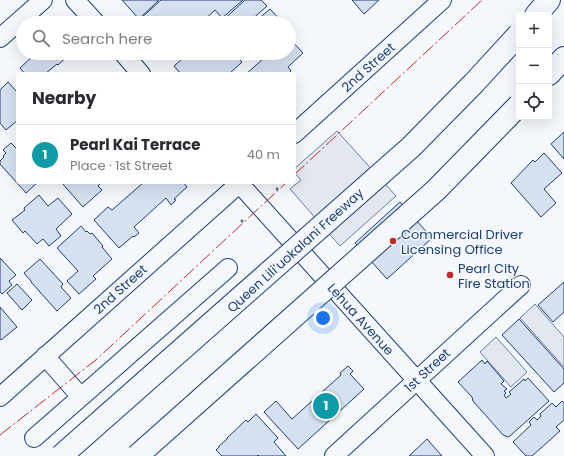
<!DOCTYPE html>
<meta charset="utf-8">
<style>
:root{--surface:#fff;--page:#f7f7f7;--text:#2b2b33;--muted:#7c7c81;--line:#e1e1e2;--accent:#c62828}
body{margin:0;font-family:Poppins,sans-serif;background:var(--page);color:var(--text)}
.controls{position:absolute;right:12px;top:12px;display:grid;overflow:hidden;border-radius:4px;box-shadow:0 4px 16px #0002}
.controls button{width:36px;height:36px;display:grid;place-items:center;padding:0;border:0;border-bottom:1px solid var(--line);background:var(--surface);color:var(--text);font:20px sans-serif}
.you{position:absolute;left:323px;top:318px;width:14px;height:14px;margin:-10px;border:3px solid #fff;border-radius:50%;background:#1a73e8;box-shadow:0 0 0 6px #1a73e833}
.badge{display:grid;place-items:center;width:26px;height:26px;border-radius:50%;background:var(--accent);color:#fff;font-size:13px;font-weight:700}
.pin{position:absolute;translate:-50% -50%;border:2px solid #fff;box-shadow:0 1px 4px #0006}
.list{margin:0;padding:0;list-style:none}
h2{display:flex;justify-content:space-between;align-items:center;height:52px;margin:0;padding:0 16px;font-size:17px}
h2 small{font-size:13px;font-weight:400;color:var(--muted)}
.list li{display:grid;grid-template-columns:26px 1fr auto;gap:12px;align-items:center;box-sizing:border-box;height:60px;padding:0 16px;border-top:1px solid var(--line)}
.list b{display:block;font-size:15px;white-space:nowrap}
.list p{margin:0;font-size:13px;white-space:nowrap;color:var(--muted)}
.list em{font-size:13px;font-style:normal;color:var(--muted)}
.icon{flex:none;width:22px;height:22px;fill:none;stroke:currentColor;stroke-width:2;stroke-linecap:round;stroke-linejoin:round}
.map{position:relative;flex:none;width:564px;height:456px;overflow:hidden}
.search{position:absolute;background:var(--surface);box-shadow:0 4px 16px #0002;left:16px;top:16px;width:280px;height:44px;display:flex;align-items:center;gap:10px;box-sizing:border-box;padding:0 14px;border-radius:22px;color:var(--muted);font-size:15px}
.panel{position:absolute;background:var(--surface);box-shadow:0 4px 16px #0002;left:16px;top:72px;width:280px;height:112px;border-radius:4px}
.map>svg:first-child{display:block}
.parking{fill:#e3e8f0;stroke:#687fa3}
.building{fill:#d5e0f0;stroke:#1d3f73}
.lines{fill:none;stroke-linecap:round;stroke-linejoin:round}
.minor-casing{stroke:#1d3f73;stroke-width:20}
.highway-casing{stroke:#1d3f73;stroke-width:24}
.path{stroke:#5e769c;stroke-width:2.5;stroke-dasharray:3 2;stroke-linecap:butt}
.minor{stroke:#f4f7fb;stroke-width:18}
.highway{stroke:#f4f7fb;stroke-width:22}
.highway-bridge-casing{stroke:#1d3f73;stroke-width:24;stroke-linecap:butt}
.highway-bridge{stroke:#f4f7fb;stroke-width:22}
.power{stroke:#c62828;stroke-width:1;stroke-dasharray:14 3 2 3;stroke-linecap:butt}
.poi-dot{fill:#c62828;stroke:#f4f7fb;stroke-width:1.5}
.labels{text-anchor:middle;stroke-width:3;stroke-linejoin:round;paint-order:stroke}
.street-label{font-size:13px;fill:#1d3f73;stroke:#f4f7fb}
.poi-label{font-size:13px;fill:#1d3f73;stroke:#f4f7fb;text-anchor:start}
</style>
<div class="map">
<svg width="564" height="456" viewBox="0 0 564 456">
<rect width="100%" height="100%" fill="#f4f7fb"/>
<!-- parking -->
<path class="parking" d="M337,131L396,196L340,246L290,189L301,180L294,172V169Z
M535,304L564,337V367L520,318Z
M496,337L527,372L511,387L480,352Z"/>
<!-- building -->
<path class="building" d="M122,0H159L139,19Z
M161,0H243L222,18L215,10L201,23H142L139,20Z
M245,0H261L267,6L248,23H221V22Z
M352,0H379L364,14Z
M270,9L283,23H260L257,20Z
M289,38L303,53L288,67L291,71L288,74H246L263,59L264,60L272,53H289Z
M36,53H71L58,65L57,64L45,74H25L20,68Z
M189,53H243L238,58L242,62L229,74H181L174,66Z
M8,82L18,93V120L6,130L0,123V90Z
M564,132V159L551,144Z
M11,143L18,150V182H38L26,193L0,164V161L4,157L3,156L6,153L3,150Z
M544,153L562,173L544,189L556,203L541,217L511,183L533,160L535,162Z
M61,182H102L98,186L102,190L83,207Z
M144,182H183L187,187L174,199L176,200L171,205L166,198L134,227L139,233L134,237L133,236L119,248L94,220L108,207L112,210Z
M39,195L48,206L58,198L72,214L56,229L61,236L49,246L43,239L37,244L25,231L23,233L12,220L25,210L24,208Z
M400,202L432,238L387,279L355,243Z
M81,226L86,232L87,231L90,234L92,233L103,246L102,247L112,259L93,276L96,279L79,294L67,281L78,271L57,248Z
M0,258L16,275L9,281L12,285L2,294L0,292Z
M40,259L63,284L61,287L71,298L57,311L31,282V281L24,273Z
M564,282V312L553,322L538,305Z
M17,284L32,300L22,310L7,293Z
M0,307L17,327L1,340L0,339Z
M519,319L564,369V383L554,392L502,335Z
M482,360L485,364L487,361L504,381L501,384L507,389L504,391L506,393L504,395L506,398L511,394L509,392L524,379L525,381L528,378L549,401L510,436L508,437L503,435L473,401L472,397L458,382Z
M348,366L353,371L350,374L364,389L298,449L264,412L276,401L292,419L341,375L340,373Z
M562,401L564,403V420L556,427L560,431L532,456H526L513,442L531,425L529,422L534,417L537,420L541,416L540,414L552,403L556,407Z
M256,414L278,438L274,442L286,456H259L258,455L257,456H222L216,450L219,447V446L227,439V438L246,420L248,422Z
M427,439L442,456H409Z"/>
<g class="lines">
<!-- minor casing -->
<g class="minor-casing">
<path id="minor" d="M75,0L96,23
M0,38L43,0
M123,53L141,74
M294,134L442,0
M238,182L485,456
M45,356L81,397L228,268
M0,397L241,182
M34,438L81,397
M334,456L521,285"/>
</g>
<!-- highway casing -->
<g class="highway-casing">
<path id="highway" d="M536,15L549,0
M549,74L564,58"/>
</g>
<!-- path -->
<path class="path" d="M59,23L62,20
M276,190L278,188
M241,222L243,220"/>
<!-- minor -->
<use href="#minor" class="minor"/>
<!-- highway -->
<use href="#highway" class="highway"/>
<!-- highway-bridge casing -->
<g class="highway-bridge-casing">
<path id="highway-bridge" d="M61,456L411,147L474,83L519,34
M137,456L436,190L519,105"/>
</g>
<!-- highway-bridge -->
<use href="#highway-bridge" class="highway-bridge"/>
<!-- power -->
<path class="power" d="M294,175L482,0
M0,435L97,359L287,182"/>
</g>
<!-- markers -->
<g class="poi-dot">
<circle cx="393" cy="241" r="4"/>
<circle cx="450" cy="275" r="4"/>
</g>
<g class="labels">
<!-- street labels -->
<g class="street-label">
<text transform="translate(368 67) rotate(-42)" y="5">2nd Street</text>
<text transform="translate(295 250) rotate(-42)" y="5">Queen Liliʻuokalani Freeway</text>
<text transform="translate(120 289) rotate(-42)" y="5">2nd Street</text>
<text transform="translate(361 319) rotate(48)" y="5">Lehua Avenue</text>
<text transform="translate(427 370) rotate(-43)" y="5">1st Street</text>
</g>
<!-- poi labels -->
<g class="poi-label">
<text x="401" y="239">Commercial Driver<tspan x="401" dy="15">Licensing Office</tspan></text>
<text x="458" y="273">Pearl City<tspan x="458" dy="15">Fire Station</tspan></text>
</g>
</g>
</svg>
<div class="controls">
<button>+</button>
<button>−</button>
<button><svg class="icon" aria-label="locate" viewBox="0 0 24 24"><circle cx="12" cy="12" r="6"/><path d="M12 2v4M12 18v4M2 12h4M18 12h4"/></svg></button>
</div>
<div class="you"></div>
<div class="pin badge" style="left:326px;top:406px;background:#0f9aa8">1</div>
<div class="search"><svg class="icon" aria-label="search" viewBox="0 0 24 24"><circle cx="10" cy="10" r="6"/><path d="M15 15l6 6"/></svg>Search here</div>
<section class="panel">
<h2>Nearby<small></small></h2>
<ul class="list">
<li><span class="badge" style="background:#0f9aa8">1</span><div><b>Pearl Kai Terrace</b><p>Place · 1st Street</p></div><em>40 m</em></li>
</ul>
</section>
</div>
